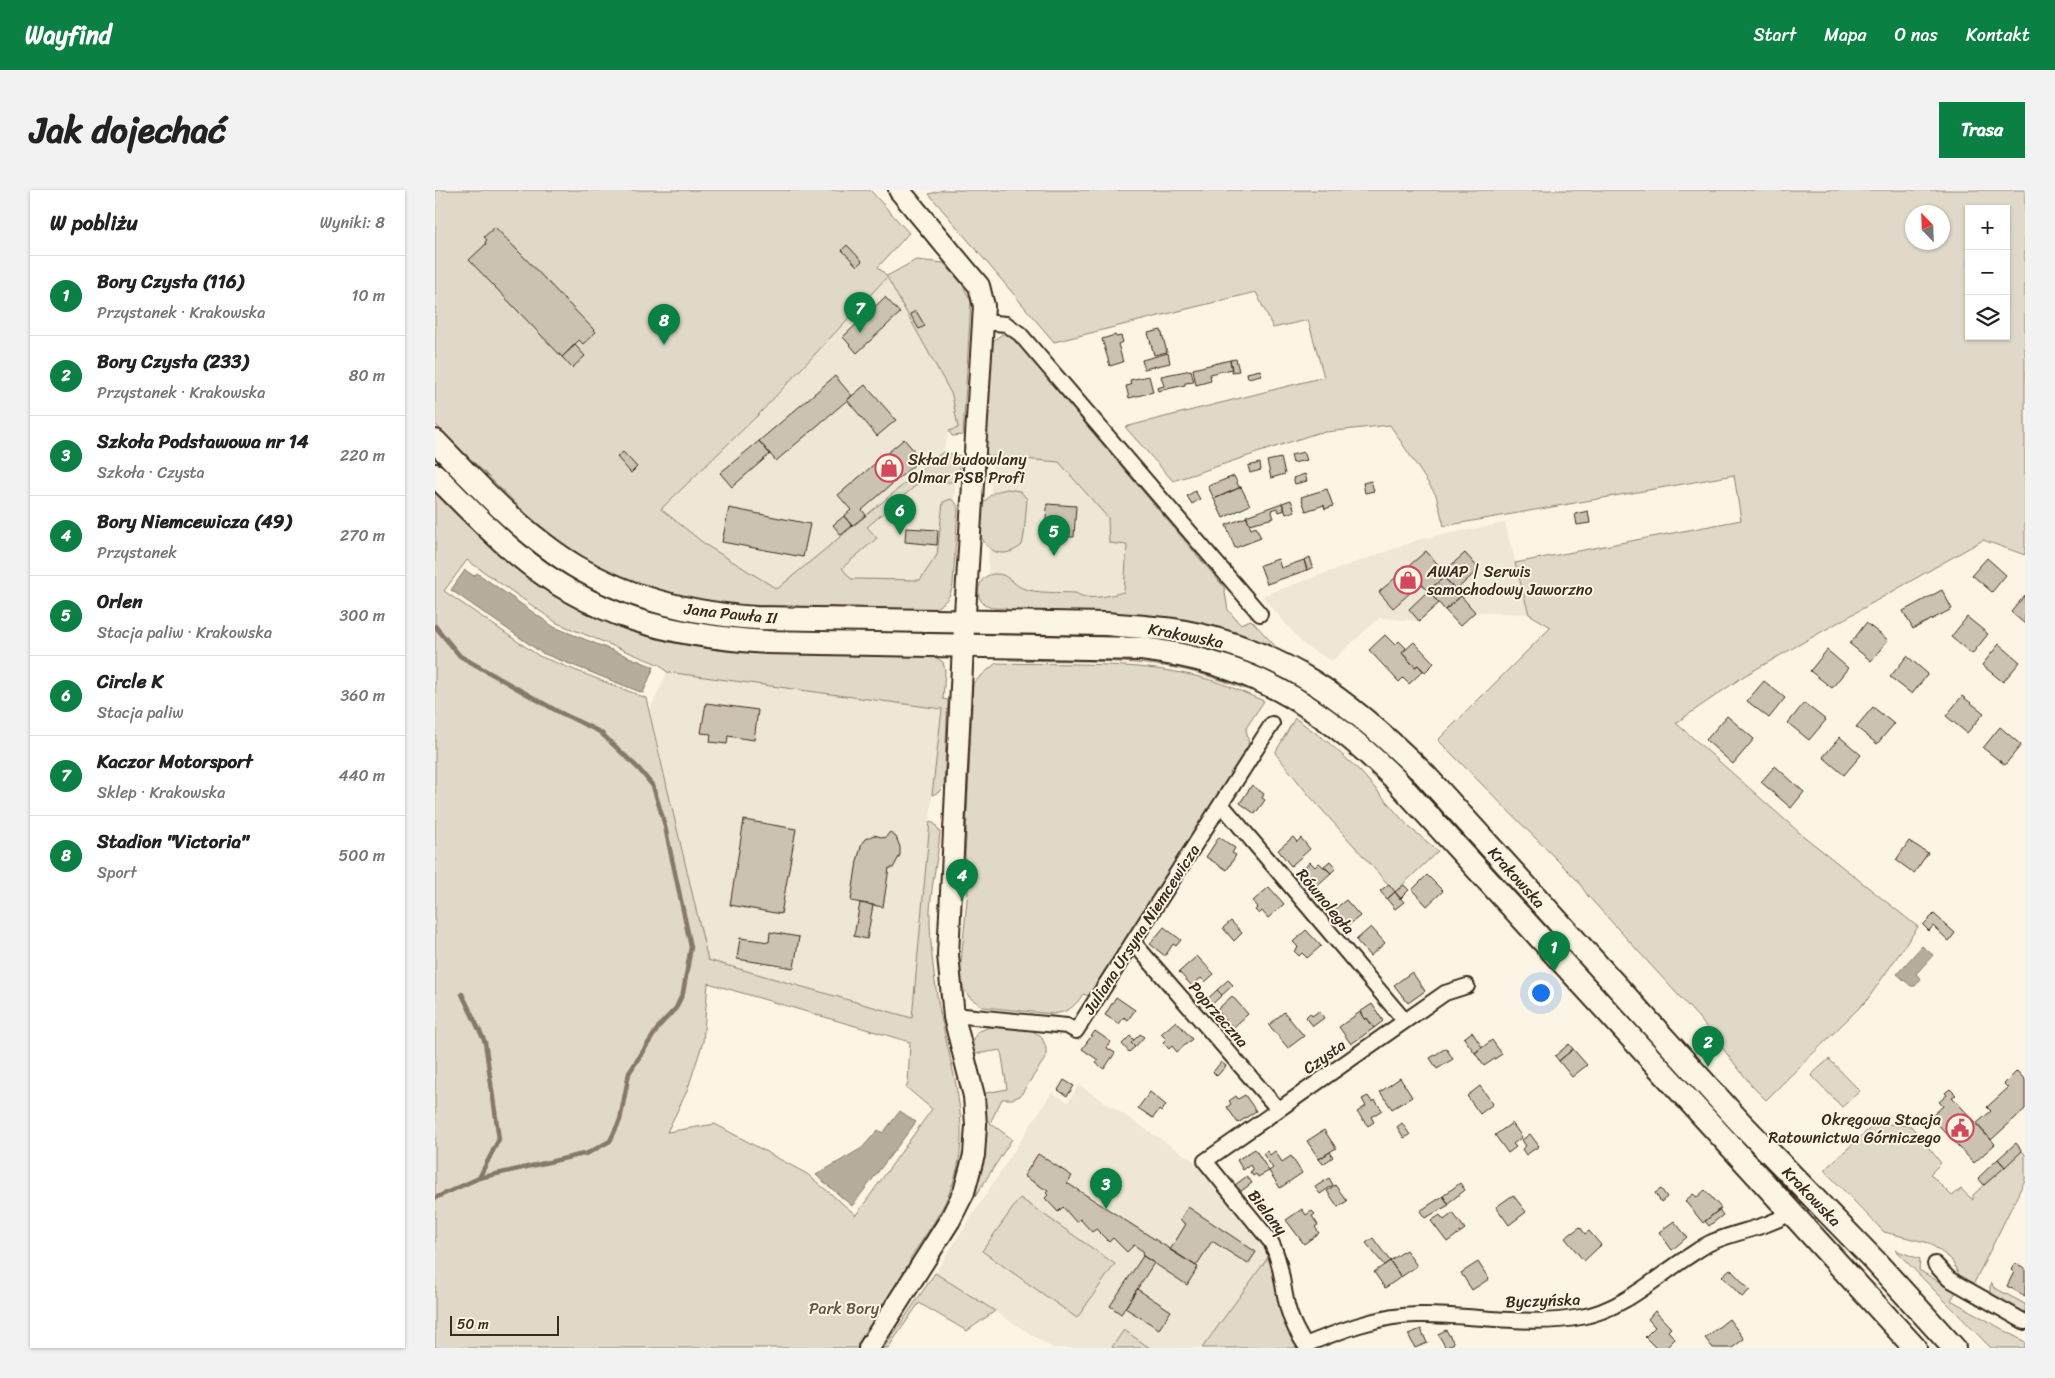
<!DOCTYPE html>
<html lang="pl">
<meta charset="utf-8">
<style>
:root{--surface:#fff;--page:#f2f2f2;--text:#222;--muted:#767676;--line:#e0e0e0;--accent:#0b8043}
body{margin:0;font-family:Sriracha,sans-serif;background:var(--page);color:var(--text)}
.controls{position:absolute;right:15px;top:15px;display:grid;overflow:hidden;border-radius:0px;box-shadow:0 1px 4px #0004}
.controls button{width:45px;height:45px;display:grid;place-items:center;padding:0;border:0;border-bottom:1px solid var(--line);background:var(--surface);color:var(--text);font:25px sans-serif}
.compass{position:absolute;left:1470px;top:15px;width:45px;height:45px;border-radius:50%;background:var(--surface);box-shadow:0 1px 4px #0004;rotate:337deg}
.scale{position:absolute;left:15px;bottom:12px;width:109px;box-sizing:border-box;padding-left:5px;border:2px solid #3b2a1e;border-top:0;font-size:14px;line-height:18px;white-space:nowrap;color:#3b2a1e;-webkit-text-stroke:4px #fcf5e5;paint-order:stroke}
.you{position:absolute;left:1105px;top:802px;width:18px;height:18px;margin:-12px;border:4px solid #fff;border-radius:50%;background:#1a73e8;box-shadow:0 0 0 8px #1a73e833}
.badge{display:grid;place-items:center;width:32px;height:32px;border-radius:50%;background:var(--accent);color:#fff;font-size:16px;font-weight:700}
.pin{position:absolute;translate:-50% -41px;filter:drop-shadow(0 1px 2px #0008)}
.pin::after{content:'';position:absolute;top:26px;width:18px;height:15px;background:inherit;clip-path:polygon(0 0,100% 0,50% 100%)}
.list{margin:0;padding:0;list-style:none}
h2{display:flex;justify-content:space-between;align-items:center;height:65px;margin:0;padding:0 20px;font-size:21px}
h2 small{font-size:16px;font-weight:400;color:var(--muted)}
.list li{display:grid;grid-template-columns:32px 1fr auto;gap:15px;align-items:center;box-sizing:border-box;height:80px;padding:0 20px;border-top:1px solid var(--line)}
.list b{display:block;font-size:19px;white-space:nowrap}
.list p{margin:0;font-size:16px;white-space:nowrap;color:var(--muted)}
.list em{font-size:16px;font-style:normal;color:var(--muted)}
.icon{flex:none;width:28px;height:28px;fill:none;stroke:currentColor;stroke-width:2;stroke-linecap:round;stroke-linejoin:round}
.map{position:relative;flex:none;width:1590px;height:1158px;overflow:hidden;border-radius:0px}
header{display:flex;align-items:center;gap:30px;box-sizing:border-box;height:70px;padding:0 25px;background:var(--accent);color:#fff}
header strong{font-size:24px}
nav{display:flex;gap:28px;margin-inline-start:auto;font-size:18px}
.intro{display:flex;align-items:center;justify-content:space-between;box-sizing:border-box;height:120px;padding:0 30px}
h1{margin:0;font-size:35px}
.button{padding:12px 22px;border-radius:0px;background:var(--accent);color:#fff;font-size:18px;font-weight:700}
main{display:flex;gap:30px;padding:0 30px}
aside{flex:1;background:var(--surface);border-radius:0px;box-shadow:0 1px 4px #0004}
.map>svg:first-child{display:block}
.built{fill:#eee6d6}
.green{fill:#e0d8c8;stroke:#8e8173;fill-rule:evenodd}
.water{fill:#b7ad9e;stroke:#85796b}
.lines{fill:none;stroke-linecap:round;stroke-linejoin:round}
.stream{stroke:#85796b;stroke-width:4.5}
.building{fill:#ccc2b3;stroke:#3b2a1e}
.street-casing{stroke:#3b2a1e;stroke-width:18}
.secondary-casing{stroke:#3b2a1e;stroke-width:24}
.primary-casing{stroke:#3b2a1e;stroke-width:26}
.street{stroke:#fcf5e5;stroke-width:14}
.secondary{stroke:#fcf5e5;stroke-width:20}
.primary{stroke:#fcf5e5;stroke-width:22}
.labels{text-anchor:middle;stroke-width:4;stroke-linejoin:round;paint-order:stroke}
.poi-label{font-size:16px;fill:#3b2a1e;stroke:#fcf5e5;text-anchor:start}
.street-label{font-size:16px;fill:#3b2a1e;stroke:#fcf5e5}
.park-label{font-size:16px;fill:#645648;stroke:#fcf5e5}
</style>
<header>
<strong>Wayfind</strong>
<nav><a>Start</a><a>Mapa</a><a>O nas</a><a>Kontakt</a></nav>
</header>
<div class="intro"><h1>Jak dojechać</h1><a class="button">Trasa</a></div>
<main>
<aside>
<h2>W pobliżu<small>Wyniki: 8</small></h2>
<ul class="list">
<li><span class="badge">1</span><div><b>Bory Czysta (116)</b><p>Przystanek · Krakowska</p></div><em>10 m</em></li>
<li><span class="badge">2</span><div><b>Bory Czysta (233)</b><p>Przystanek · Krakowska</p></div><em>80 m</em></li>
<li><span class="badge">3</span><div><b>Szkoła Podstawowa nr 14</b><p>Szkoła · Czysta</p></div><em>220 m</em></li>
<li><span class="badge">4</span><div><b>Bory Niemcewicza (49)</b><p>Przystanek</p></div><em>270 m</em></li>
<li><span class="badge">5</span><div><b>Orlen</b><p>Stacja paliw · Krakowska</p></div><em>300 m</em></li>
<li><span class="badge">6</span><div><b>Circle K</b><p>Stacja paliw</p></div><em>360 m</em></li>
<li><span class="badge">7</span><div><b>Kaczor Motorsport</b><p>Sklep · Krakowska</p></div><em>440 m</em></li>
<li><span class="badge">8</span><div><b>Stadion &quot;Victoria&quot;</b><p>Sport</p></div><em>500 m</em></li>
</ul>
</aside>
<div class="map">
<svg width="1590" height="1158" viewBox="0 0 1590 1158">
<rect width="100%" height="100%" fill="#fcf5e5"/>
<filter id="ink" filterUnits="userSpaceOnUse"><feTurbulence type="fractalNoise" baseFrequency=".02" numOctaves="2"/><feDisplacementMap in="SourceGraphic" scale="10" xChannelSelector="R" yChannelSelector="G"/><feConvolveMatrix kernelMatrix="1 2 1 2 8 2 1 2 1" color-interpolation-filters="sRGB"/></filter>
<g filter="url(#ink)">
<!-- built -->
<path class="built" d="M452,87L517,205L523,238L514,241L508,262L522,268L515,376L496,404L342,399L271,355L226,319L324,224Z
M560,195L746,413L552,404Z
M1070,333L1094,424L1040,422L1025,436L1004,413L984,431L944,428L897,471L869,455L827,406L986,349Z
M232,482L507,519L496,617L477,829L273,770L215,520Z
M644,895L765,975L837,1062L767,1158H617L500,1083L617,902L633,912Z"/>
<!-- green -->
<path class="green" d="M0,0H435L474,43L443,77L452,86L481,70L509,73L527,94L536,111L528,245L517,246L514,241L523,238L517,205L452,87L324,224L226,319L271,355L342,399L508,262L526,266L524,288L518,292H485L432,337L442,348L407,378L416,389L485,390L502,365L508,312L516,309L521,313L523,318L518,394C515,408 511,413 498,419L283,415L222,402L165,379L115,347L0,234Z
M508,0H1590V365L1548,350L1309,486L1241,533L1366,644L1483,737L1432,810L1331,910L1317,896L1264,828L1153,706L1142,690L1003,550L1116,437L1094,424L1080,373L1306,330L1299,285L1009,336L1001,305L955,235L882,243L738,291L690,237L889,187L873,130L838,138L821,102L619,152L494,4ZM1534,19H1571V146H1534ZM1478,22H1508V52H1478Z
M567,144L574,145L581,149L620,198L789,397L793,420L805,434L816,430L842,458L780,437L574,424L571,418C565,418 557,419 552,416C537,408 543,384 560,384C572,383 578,394 587,398C603,404 624,402 641,403C653,412 676,405 689,402L692,355L674,353L673,328L624,272L553,266L549,256L554,160L558,151Z
M572,299L585,301L592,309L589,345L587,355C552,384 526,327 557,304C561,301 568,300 572,299Z
M0,300L180,434L234,452L282,460L338,464L499,466L508,472L510,481L508,509L513,510L509,595L504,602L497,605L507,519L232,482L225,475L122,433L32,370L9,401L104,466L211,508L273,770L477,828L495,631L500,634L505,642C503,672 494,701 495,732C496,768 501,806 509,841C520,891 536,942 518,993C509,1021 490,1045 475,1069L481,1072L425,1158H0ZM273,793L475,852L473,894L471,897L497,919L421,1025L372,984L280,934L232,942L252,901L268,852Z
M574,442L699,444L781,458L841,480L839,485L811,474L573,448Z
M574,464L708,469L750,474L818,496L816,501C794,493 773,485 750,480C697,468 629,472 574,470Z
M561,473C632,475 710,470 779,491C796,496 813,505 829,511L811,538L814,556L654,806L648,804C640,817 633,822 618,824L548,817L534,807L528,798L525,782L534,690L530,666L538,493Z
M860,528L893,552L925,581L973,636L1003,661L960,702L873,604L840,563Z
M557,836L596,840L606,846L611,857V867L585,906L577,909H567L555,933L577,949L529,1024L540,1000L546,973V904L572,899L566,860L540,864L537,854L542,842Z
M1394,869L1425,901L1407,917L1376,885Z
M1441,933L1476,936L1506,973L1495,984L1517,1006L1526,999L1538,1010V1005L1587,961L1590,964V990L1539,1093L1525,1087L1516,1069L1494,1053L1449,1042L1390,981V979Z
M585,1008L680,1074L642,1128L547,1061Z
M1460,1060L1485,1069L1484,1080L1521,1102L1516,1110L1590,1152V1158H1556Z
M837,1062L865,1158H767Z
M500,1083L560,1121L532,1141L484,1113L453,1158H449Z
M1557,1093L1558,1097L1590,1114V1124L1555,1104V1096Z
M689,1140L715,1158H679L677,1157Z"/>
<!-- water -->
<path class="water" d="M30,380L39,386L42,383L119,437L219,477L208,503L107,463L16,400Z
M1487,756L1498,765L1481,784L1486,789L1480,796H1476L1462,784Z
M465,921L481,932L417,1016L381,985L427,958L443,940L448,943Z"/>
<g class="lines">
<!-- stream -->
<path class="stream" d="M0,436L25,466L122,521L165,542L204,579L218,596L229,632L256,757L248,803L241,818L225,835L194,883L185,930L175,951L153,963L44,988L0,1008
M27,804L50,852L64,949L44,988"/>
</g>
<!-- building -->
<path class="building" d="M60,37L161,142L148,154L144,150L127,167L34,70L51,54L50,52L52,50L49,47Z
M412,55L427,71L422,76L407,60Z
M450,107L465,123L422,163L408,147Z
M481,121L490,136L484,139L475,124Z
M726,140L732,162L719,165L713,143Z
M680,145L681,147L686,146L688,152L683,154L688,172L675,176L667,149Z
M140,155L150,166L137,178L127,167Z
M733,163L735,173L709,179L707,170Z
M801,169L804,181L797,182L795,170Z
M795,170L797,179L775,184L776,191L761,195L758,179Z
M756,180L759,192L750,193V195L723,201L722,198L729,196L726,186Z
M825,180L826,185L813,188L812,183Z
M400,186L417,206L341,271L324,251Z
M714,186L718,202L694,208L691,196L696,195L695,190Z
M430,195L461,230L442,246L412,210Z
M469,249L486,269L427,320L431,325L417,336L409,326L416,320L403,305Z
M324,251L335,264L297,297L285,283Z
M188,262L202,277L196,283L182,267Z
M869,262L872,270L858,273L856,265Z
M846,268L850,284L836,288L832,271Z
M825,273L826,280L815,283L813,276Z
M870,284L872,291L860,294L858,288Z
M799,286L804,297H806L779,309L773,296Z
M936,291L939,301L930,303L928,293Z
M806,297L815,315L788,328L779,309Z
M892,299L898,316L890,319L889,315L871,321L866,307Z
M760,301L765,309L757,314L752,306Z
M856,310L860,321L851,324L847,313Z
M847,313L850,320L844,322L842,318L836,320L839,328L814,334L811,326Z
M612,314L641,316L639,347L610,345Z
M294,318L375,334L368,367L287,352Z
M1153,321L1155,333L1142,335L1140,324Z
M409,326L417,336L406,345L398,335Z
M812,327L816,339L821,337L826,348L800,358L791,335Z
M471,338L503,340L502,355L470,352Z
M991,361L1009,381L1006,384L1009,387L993,401L986,393L958,418L944,402Z
M1030,363L1044,379L1021,400L1006,384Z
M875,367L878,377L872,380L869,370Z
M1552,368L1571,385L1557,402L1537,385Z
M843,369L846,378L869,370L872,380L832,394L825,375Z
M1009,387L1026,406L1010,420L993,401Z
M1507,400L1517,419L1478,439L1468,421Z
M993,401L1004,413L984,431L974,419Z
M1590,405V434L1576,422Z
M1026,406L1040,422L1025,436L1010,420Z
M1532,427L1553,444L1537,464L1516,447Z
M1431,433L1453,450L1436,471L1415,454Z
M950,445L960,455L964,451L971,458L967,463L980,477L983,475L988,481L974,494L968,488L964,492L934,460Z
M979,452L999,473L990,482L983,475L980,477L967,463Z
M1564,454L1585,472L1568,492L1547,475Z
M1392,460L1413,478L1397,498L1375,481Z
M1472,466L1493,484L1477,504L1455,487Z
M1329,491L1350,508L1334,528L1312,511Z
M1527,506L1549,523L1532,543L1511,526Z
M271,513L323,520L319,550L293,546L292,554L275,552L276,544L266,543Z
M1369,513L1391,530L1374,550L1353,533Z
M1438,517L1459,534L1442,554L1421,537Z
M1292,526L1319,549L1298,574L1271,550Z
M1565,537L1586,555L1570,575L1548,558Z
M1405,547L1426,565L1409,585L1388,567Z
M1340,576L1369,602L1356,618L1326,592Z
M817,595L829,604L827,608L830,610L820,624L805,613Z
M309,630L361,639L346,724L295,715Z
M455,642L461,647L465,657V665L458,678H454L448,717L416,711L422,671L427,653L430,649L439,645L450,648Z
M784,647L800,658L797,663L801,665L792,680L771,667Z
M858,647L862,652L866,648L875,659L856,676L843,660Z
M1474,651L1493,663L1479,683L1461,670Z
M895,671L901,678L896,683L889,676Z
M875,672L880,677L884,673L896,683L877,700L863,683Z
M992,685L1008,701L992,716L977,700Z
M954,694L960,702L952,709L945,701Z
M969,695L974,700L965,709L960,702Z
M834,697L849,714L833,728L827,721L824,724L820,720L823,717L818,711Z
M960,702L969,712L960,719L952,709Z
M911,710L925,726L910,738L896,722Z
M425,713L438,715L432,749L419,746Z
M1499,724L1520,743L1514,751L1498,736L1494,741L1488,735Z
M796,731L807,743L799,751L788,738Z
M729,737L746,750L741,756L738,754L730,766L715,754Z
M936,737L950,753L935,766L921,750Z
M871,740L886,756L872,768L867,763L864,766L859,761L863,757L858,752Z
M335,742L364,747L359,778L302,769L305,748L334,752Z
M762,766L779,784L770,792L766,788L757,796L744,782Z
M977,782L990,801L973,813L959,795Z
M793,790L798,795L787,805L782,800Z
M782,800L787,805L772,819L767,814Z
M797,806L813,824L798,838L782,820Z
M681,807L700,820L693,830L689,827L684,834L670,825Z
M937,814L948,831L939,838L932,828L930,830L925,822Z
M884,821L889,828L878,836L871,827L875,823L877,826Z
M849,822L869,846L853,858L834,835Z
M925,822L930,830L932,828L939,838L916,854L904,837Z
M741,831L757,849L742,862L737,856L734,859L728,852L731,849L726,844Z
M660,841L676,852L672,858L680,863L669,879L661,873L663,870L647,859Z
M1037,842L1047,857L1040,863L1029,848Z
M705,844L709,847L700,857L696,853Z
M695,846L699,850L696,853L700,857L694,862L687,854Z
M1057,850L1067,864L1049,876L1040,863Z
M1134,854L1138,859L1124,871L1120,866Z
M1011,858L1018,869L1002,879L995,868Z
M1138,859L1152,875L1137,887L1124,871Z
M786,872L791,876L782,886L778,882Z
M1582,881L1590,890V919L1556,950L1541,934L1556,921L1552,917L1573,898L1569,894Z
M965,888L977,907L957,919L945,902Z
M629,890L639,896L632,906L623,900Z
M1045,896L1058,914L1045,924L1032,906Z
M1515,899L1521,905L1517,907L1560,954L1539,973L1496,927L1508,916L1504,912L1512,905L1510,903Z
M715,902L731,915L726,922L724,920L718,928L703,918Z
M810,905L821,921L803,933L792,917L796,914L794,911L801,906L803,909Z
M933,906L937,912L940,910L947,920L936,927L939,932L933,936L922,922L931,916L927,909Z
M967,933L975,945L969,948L962,937Z
M1077,933L1087,947L1078,954L1081,957L1073,963L1060,945Z
M889,940L901,958L884,969L872,951Z
M1095,944L1104,956L1091,965L1087,959L1091,956L1087,950Z
M1581,953L1587,961L1570,977L1563,969Z
M820,959L834,981L823,987L821,984L818,986L815,982L818,980L815,975L808,980L802,970Z
M832,961L835,965L840,961L847,972L856,966L867,983L845,998L834,981L838,978L828,964Z
M895,962L898,967L888,974L884,969Z
M603,964L637,986L632,993L763,1077L752,1095L707,1065L709,1062L699,1055L692,1062L678,1048L674,1052L661,1039L657,1042L645,1029L641,1032L628,1017L623,1022L610,1008L613,1005L611,1003L613,1001L589,986Z
M1563,969L1570,977L1549,995L1543,988Z
M812,986L817,993L805,1002L800,995Z
M894,988L898,995L885,1004L880,997Z
M1025,993L1030,1000L1013,1013L1008,1006Z
M900,995L912,1011L903,1017L892,1001Z
M1226,999L1232,1007L1226,1012L1220,1003Z
M1270,1000L1286,1018L1268,1033L1250,1011L1258,1004L1262,1007Z
M1078,1005L1091,1022L1074,1035L1061,1017Z
M1008,1006L1014,1015L990,1028L985,1021Z
M753,1017L821,1062L813,1074L777,1051L761,1076L735,1060L751,1034L745,1030Z
M867,1019L871,1025L877,1021L880,1024L877,1026L883,1035L880,1037L884,1043L869,1054L851,1030Z
M1284,1020L1288,1025L1274,1036L1270,1031Z
M1018,1023L1030,1039L1012,1052L996,1031L1005,1025L1009,1030Z
M1239,1031L1252,1047L1237,1060L1224,1042Z
M1145,1037L1150,1044L1154,1041L1166,1055L1149,1071L1130,1048Z
M938,1048L955,1071L949,1075L931,1053Z
M971,1060L982,1076L966,1087L955,1071Z
M708,1066L719,1073L686,1124L675,1116Z
M955,1071L966,1087L950,1098L939,1082Z
M1043,1072L1054,1089L1037,1100L1026,1083Z
M1580,1073L1590,1078V1106L1572,1096L1579,1082L1576,1080Z
M1295,1079L1315,1100L1307,1107L1287,1086Z
M702,1099L736,1121L724,1139L690,1118Z
M1220,1121L1236,1138L1233,1141L1240,1149L1231,1158H1221L1210,1147L1220,1137L1213,1129Z
M1294,1129L1309,1149L1297,1158H1278L1270,1148Z
M986,1139L992,1153L980,1158L973,1144Z
M1011,1140L1019,1153L1011,1158L1003,1144Z"/>
<g class="lines">
<!-- street casing -->
<g class="street-casing">
<path id="street" d="M548,132L571,134L585,144L825,424
M786,614L970,831
M698,752L843,919
M519,827L529,826L632,836L641,841L837,534
M1500,1074L1514,1089L1590,1132
M870,1155C905,1141 945,1125 983,1125C1037,1124 1093,1137 1146,1127C1186,1120 1218,1090 1251,1068C1259,1063 1268,1056 1277,1052C1303,1041 1331,1038 1355,1023
M872,1158C864,1146 857,1133 853,1119C847,1096 847,1073 836,1052L770,971L1010,803L1032,796"/>
</g>
<!-- secondary casing -->
<g class="secondary-casing">
<path id="secondary" d="M434,1158L515,1030L529,1002L539,965L541,935L539,906L519,827L513,765L528,456L549,116L544,96L464,0"/>
</g>
<!-- primary casing -->
<g class="primary-casing">
<path id="primary" d="M0,251C38,290 74,330 119,362C178,405 249,423 321,428L670,434C693,436 716,437 738,440C846,457 915,511 990,585L1305,932L1439,1070L1519,1158
M0,285C27,312 53,340 82,364C157,427 236,446 332,452L706,459C813,471 883,513 959,588L1480,1158"/>
</g>
<!-- street -->
<use href="#street" class="street"/>
<!-- secondary -->
<use href="#secondary" class="secondary"/>
<!-- primary -->
<use href="#primary" class="primary"/>
</g>
</g>
<!-- icons -->
<defs>
<g id="shop-ring" transform="scale(1.4375)"><circle r="9.5" fill="#fcf5e5" stroke="#d1495b" stroke-width="1.5"/><path d="M-5-2.5h2.3a2.7 3.5 0 0 1 5.4 0H5L5.5 6h-11ZM-1.5-2.5h3a1.5 2.3 0 0 0-3 0Z" fill="#d1495b"/></g>
<g id="civic-ring" transform="scale(1.4375)"><circle r="9.5" fill="#fcf5e5" stroke="#d1495b" stroke-width="1.5"/><path d="M-.6-6.5H3V-4.5H.6V-3L4-1V1h2V6H-6V1h2V-1L-.6-3ZM-1.2 2.5V6h2.4V2.5Z" fill="#d1495b"/></g>
</defs>
<g fill-rule="evenodd">
<use href="#shop-ring" x="454" y="278"/>
<use href="#shop-ring" x="973" y="390"/>
<use href="#civic-ring" x="1525" y="938"/>
</g>
<g class="labels">
<!-- poi labels -->
<g class="poi-label">
<text x="473" y="275">Skład budowlany<tspan x="473" dy="18">Olmar PSB Profi</tspan></text>
<text x="992" y="387">AWAP | Serwis<tspan x="992" dy="18">samochodowy Jaworzno</tspan></text>
<text x="1506" y="935" text-anchor="end">Okręgowa Stacja<tspan x="1506" dy="18">Ratownictwa Górniczego</tspan></text>
</g>
<!-- street labels -->
<g class="street-label">
<text transform="translate(296 423) rotate(6)" y="6">Jana Pawła II</text>
<text transform="translate(751 445) rotate(11)" y="6">Krakowska</text>
<text transform="translate(1082 687) rotate(48)" y="6">Krakowska</text>
<text transform="translate(891 711) rotate(50)" y="6">Równoległa</text>
<text transform="translate(706 739) rotate(-57)" y="6">Juliana Ursyna Niemcewicza</text>
<text transform="translate(784 824) rotate(49)" y="6">Poprzeczna</text>
<text transform="translate(889 866) rotate(-35)" y="6">Czysta</text>
<text transform="translate(1377 1006) rotate(46)" y="6">Krakowska</text>
<text transform="translate(833 1022) rotate(52)" y="6">Bielany</text>
<text transform="translate(1108 1110) rotate(-2)" y="6">Byczyńska</text>
</g>
<!-- park labels -->
<g class="park-label">
<text x="409" y="1124">Park Bory</text>
</g>
</g>
</svg>
<div class="controls">
<button>+</button>
<button>−</button>
<button><svg class="icon" aria-label="layers" viewBox="0 0 24 24"><path d="M12 4l9 5-9 5-9-5zM3 14l9 5 9-5"/></svg></button>
</div>
<svg class="compass" viewBox="-18 -18 36 36"><path d="M0-13l5 13h-10z" fill="#e53935"/><path d="M0 13l5-13h-10z" fill="#767676"/></svg>
<div class="scale">50 m</div>
<div class="you"></div>
<div class="pin badge" style="left:1119px;top:782px">1</div>
<div class="pin badge" style="left:1273px;top:877px">2</div>
<div class="pin badge" style="left:671px;top:1019px">3</div>
<div class="pin badge" style="left:527px;top:710px">4</div>
<div class="pin badge" style="left:619px;top:366px">5</div>
<div class="pin badge" style="left:465px;top:345px">6</div>
<div class="pin badge" style="left:425px;top:143px">7</div>
<div class="pin badge" style="left:229px;top:155px">8</div>
</div>
</main>
